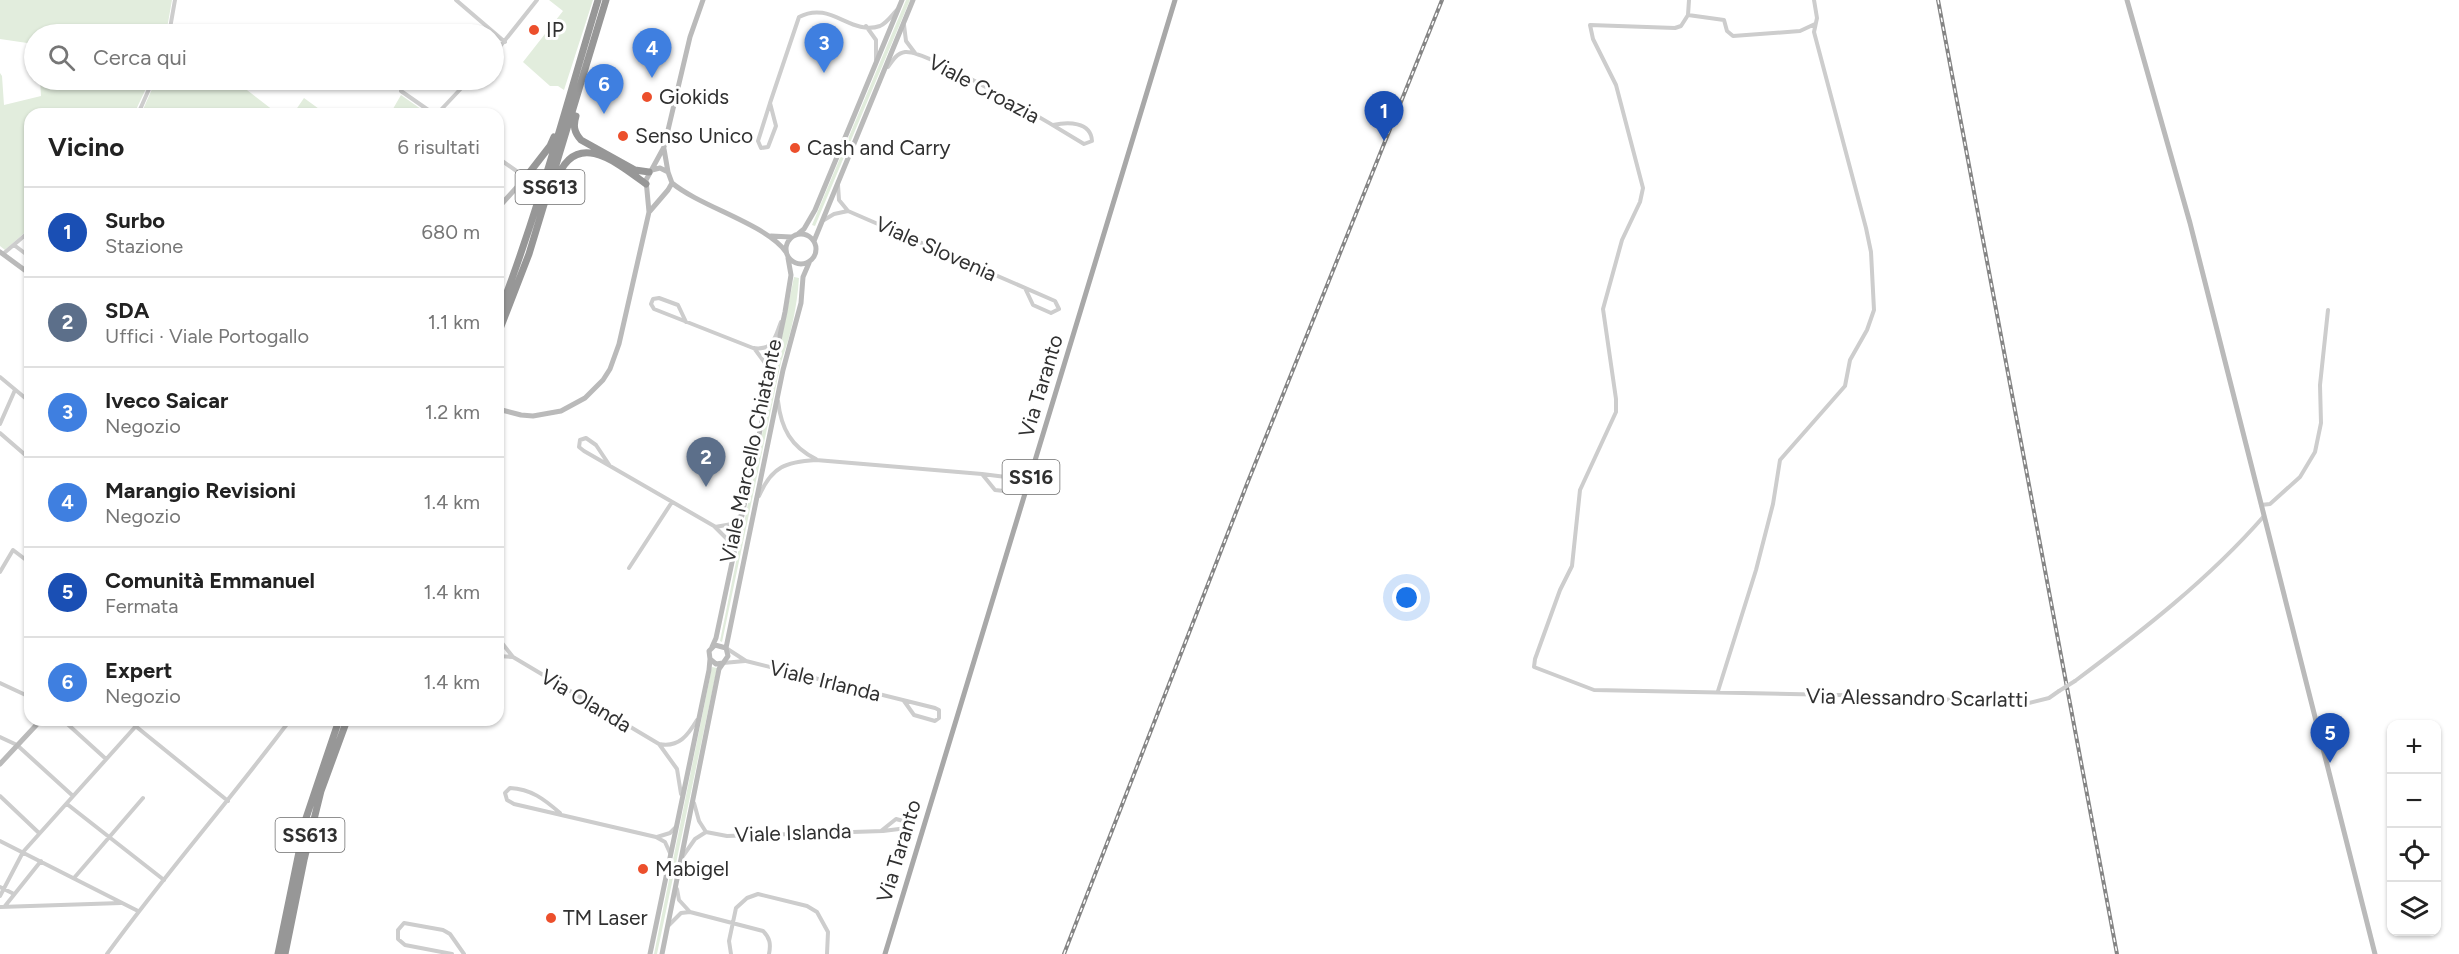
<!DOCTYPE html>
<html lang="it">
<meta charset="utf-8">
<style>
:root{--surface:#fff;--page:#f2f2f2;--text:#222;--muted:#767676;--line:#e0e0e0;--accent:#ec4f2c}
body{margin:0;font-family:Figtree,sans-serif;background:var(--page);color:var(--text)}
.controls{position:absolute;right:18px;bottom:18px;display:grid;overflow:hidden;border-radius:12px;box-shadow:0 2px 4px #0004}
.controls button{width:54px;height:54px;display:grid;place-items:center;padding:0;border:0;border-bottom:2px solid var(--line);background:var(--surface);color:var(--text);font:30px sans-serif}
.you{position:absolute;left:1407px;top:598px;width:21px;height:21px;margin:-15px;border:4px solid #fff;border-radius:50%;background:#1a73e8;box-shadow:0 0 0 9px #1a73e833}
.badge{display:grid;place-items:center;width:39px;height:39px;border-radius:50%;background:var(--accent);color:#fff;font-size:20px;font-weight:700}
.pin{position:absolute;translate:-50% -50px;filter:drop-shadow(0 2px 3px #0008)}
.pin::after{content:'';position:absolute;top:32px;width:21px;height:18px;background:inherit;clip-path:polygon(0 0,100% 0,50% 100%)}
.list{margin:0;padding:0;list-style:none}
h2{display:flex;justify-content:space-between;align-items:center;height:78px;margin:0;padding:0 24px;font-size:26px}
h2 small{font-size:20px;font-weight:400;color:var(--muted)}
.list li{display:grid;grid-template-columns:39px 1fr auto;gap:18px;align-items:center;box-sizing:border-box;height:90px;padding:0 24px;border-top:2px solid var(--line)}
.list b{display:block;font-size:22px;white-space:nowrap}
.list p{margin:0;font-size:20px;white-space:nowrap;color:var(--muted)}
.list em{font-size:20px;font-style:normal;color:var(--muted)}
.icon{flex:none;width:33px;height:33px;fill:none;stroke:currentColor;stroke-width:2;stroke-linecap:round;stroke-linejoin:round}
.map{position:relative;flex:none;width:2459px;height:954px;overflow:hidden}
.search{position:absolute;background:var(--surface);box-shadow:0 2px 4px #0004;left:24px;top:24px;width:480px;height:66px;display:flex;align-items:center;gap:15px;box-sizing:border-box;padding:0 21px;border-radius:33px;color:var(--muted);font-size:22px}
.panel{position:absolute;background:var(--surface);box-shadow:0 2px 4px #0004;left:24px;top:108px;width:480px;height:618px;border-radius:18px}
.map>svg:first-child{display:block}
.green{fill:#e2eddd}
.lines{fill:none;stroke-linecap:round;stroke-linejoin:round}
.street{stroke:#cdcdcd;stroke-width:4}
.secondary{stroke:#bababa;stroke-width:5}
.primary{stroke:#a8a8a8;stroke-width:5}
.highway{stroke:#979797;stroke-width:7}
.rail-casing{stroke:#858585;stroke-width:4}
.rail{stroke:#fff;stroke-width:1.5;stroke-dasharray:4.5;stroke-linecap:butt}
.street-bridge{stroke:#cdcdcd;stroke-width:4}
.poi-dot{fill:#ec4f2c;stroke:#fff;stroke-width:2}
.labels{text-anchor:middle;stroke-width:6;stroke-linejoin:round;paint-order:stroke}
.shield{fill:#fff;stroke:#6e6e6e;stroke-width:1.5}
.shield-label{font-size:20px;font-weight:bold;fill:#303030}
.poi-label{font-size:21px;fill:#303030;stroke:#fff;text-anchor:start}
.street-label{font-size:21px;fill:#303030;stroke:#fff}
</style>
<div class="map">
<svg width="2459" height="954" viewBox="0 0 2459 954">
<rect width="100%" height="100%" fill="#fff"/>
<!-- green -->
<path class="green" d="M0,0H172L166,34H34V44L0,39Z
M549,0H593L564,90L558,86H550L523,62L563,11Z
M906,0H910L815,226L812,225Z
M0,73L2,76L4,105L41,96L40,80H150L134,114H30V228L5,250L0,246Z
M156,80H234L278,114H141Z
M401,95L428,114H390Z
M304,98L326,114H293Z
M794,277L799,278C797,307 791,335 781,362L722,642L720,641Z
M712,667L717,668L657,954H654Z"/>
<g class="lines">
<!-- street -->
<path class="street" d="M456,0L505,42
M1688,15L1689,0
M1815,24L1800,31L1733,36L1727,31L1724,20L1688,15L1681,26L1675,28L1590,25L1593,39L1616,85L1643,188L1640,202L1622,240L1603,309L1616,399V412L1580,490L1572,566L1560,590L1535,659L1534,667L1594,690L1885,696L2025,704L2049,698L2059,691
M904,25L906,41L915,53
M866,26L876,40V60
M169,34L175,0
M494,54L537,0
M888,67C892,61 897,53 905,52C927,49 1058,128 1084,144L1092,141C1091,121 1067,122 1053,125
M401,91L434,114
M770,103L799,17C831,0 850,36 880,26C887,23 892,15 897,10
M770,103L776,126L768,147L761,148L758,141Z
M138,114L153,80
M437,114L469,80
M498,158L525,177
M848,211L1055,301L1059,309L1051,313L1033,305L1025,288
M824,220L834,214L848,211L839,200L838,185
M14,245L30,257
M3,254L30,231
M686,322L678,305L659,298L653,299L651,304L654,309L753,348C774,351 775,337 781,322
M754,348L768,367L769,384
M0,377L30,402
M778,401C781,428 791,447 816,459
M0,424L15,390
M0,433L30,459
M610,466L596,445L586,438L580,440L579,447L584,451L714,526L730,542L731,557
M759,496C772,466 786,462 816,460L982,474L1006,477L1011,481V486L1004,491L995,490L982,474
M2261,505L2270,504L2300,477L2315,452L2321,423L2320,385L2328,310
M715,527L732,524L742,514
M629,568L672,502
M0,572L13,550L30,563
M498,638L513,657L659,744L677,769L681,794
M726,648L746,661L935,708L939,710V718L935,721L914,715L904,701
M498,656L513,657
M723,663L745,661
M2075,681C2142,631 2209,579 2264,516
M0,683L30,697
M1718,691L1756,570L1773,504L1780,460L1845,386L1850,360L1867,330L1874,310L1871,252L1866,228L1814,32L1817,18L1814,0
M63,720L106,759
M128,720L228,801
M0,737L17,745L73,796
M659,744C679,748 688,735 697,720
M0,796L39,833
M694,803L699,821L706,832
M67,804L164,880
M560,813C544,799 531,789 510,788L505,793L507,800L514,804L656,837L665,842L670,853
M657,837L670,833L676,827
M0,841L138,911
M683,856L695,839L706,832L727,836L883,831L907,828V822L896,819L881,831
M74,878L143,798
M0,887L14,894
M677,889L679,900L690,912L763,931C770,938 771,944 769,954
M0,896L23,852L136,726
M5,906L41,861
M0,907L121,903
M669,925L681,913L690,912
M107,954C165,874 231,799 290,720
M452,954L405,945L398,939V930L404,923L443,930L450,934L464,954
M731,954L729,941L736,908L747,898L758,894L807,906L817,912L828,932L827,954"/>
<!-- secondary -->
<path class="secondary" d="M2127,0L2190,223L2375,954
M664,149L668,172
M672,183C701,207 766,224 786,252
M498,208L526,177
M650,211L668,190L672,183L668,172L660,168L652,170
M786 249a15 15 0 1 1 30 0a15 15 0 1 1-30 0Z
M798,234L804,229L815,210L902,0
M771,236L791,237
M814,241L913,0
M0,252L30,274
M498,409L521,415L533,416L561,411L585,398L603,380L610,369L619,344L649,212L646,180L664,147L690,37L703,0
M712,647L716,638L785,312L791,275L788,258
M726,648L783,370L801,303L803,277L809,263
M0,764L41,720
M650,954L709,670L710,659
M662,954L719,669L728,656L726,648L715,645L709,651L710,659L716,664L723,663"/>
<!-- primary -->
<path class="primary" d="M885,954L1175,0"/>
<!-- highway -->
<path class="highway" d="M576,116C573,126 574,132 581,140L635,170L649,172
M526,177L550,146L554,137
M556,182C574,128 615,161 646,184
M498,316C538,213 566,106 598,0
M498,334L529,254L606,0
M278,954L306,818L339,720
M285,954L304,860L321,791L347,720"/>
<!-- rail casing -->
<g class="rail-casing">
<path id="rail" d="M1938,0L2117,954
M1064,954L1247,484L1442,0"/>
</g>
<!-- rail -->
<use href="#rail" class="rail"/>
<!-- street-bridge -->
<path class="street-bridge" d="M2059,691L2075,681"/>
</g>
<!-- markers -->
<g class="poi-dot">
<circle cx="534" cy="30" r="6"/>
<circle cx="647" cy="97" r="6"/>
<circle cx="623" cy="136" r="6"/>
<circle cx="795" cy="148" r="6"/>
<circle cx="643" cy="869" r="6"/>
<circle cx="551" cy="918" r="6"/>
</g>
<g class="labels">
<!-- shield labels -->
<g class="shield">
<rect x="515.5" y="170" width="69" height="34" rx="4.5"/>
<rect x="1002.5" y="460" width="57" height="34" rx="4.5"/>
<rect x="275.5" y="818" width="69" height="34" rx="4.5"/>
</g>
<g class="shield-label">
<text x="550" y="194">SS613</text>
<text x="1031" y="484">SS16</text>
<text x="310" y="842">SS613</text>
</g>
<!-- poi labels -->
<g class="poi-label">
<text x="546" y="37">IP</text>
<text x="659" y="104">Giokids</text>
<text x="635" y="143">Senso Unico</text>
<text x="807" y="155">Cash and Carry</text>
<text x="655" y="876">Mabigel</text>
<text x="563" y="925">TM Laser</text>
</g>
<!-- street labels -->
<g class="street-label">
<text transform="translate(984 89) rotate(28)" y="7">Viale Croazia</text>
<text transform="translate(936 249) rotate(24)" y="7">Viale Slovenia</text>
<text transform="translate(1041 386) rotate(-73)" y="7">Via Taranto</text>
<text transform="translate(751 451) rotate(-78)" y="7">Viale Marcello Chiatante</text>
<text transform="translate(825 681) rotate(14)" y="7">Viale Irlanda</text>
<text transform="translate(1917 698) rotate(1)" y="7">Via Alessandro Scarlatti</text>
<text transform="translate(586 701) rotate(31)" y="7">Via Olanda</text>
<text transform="translate(793 833) rotate(-2)" y="7">Viale Islanda</text>
<text transform="translate(899 851) rotate(-73)" y="7">Via Taranto</text>
</g>
</g>
</svg>
<div class="controls">
<button>+</button>
<button>−</button>
<button><svg class="icon" aria-label="locate" viewBox="0 0 24 24"><circle cx="12" cy="12" r="6"/><path d="M12 2v4M12 18v4M2 12h4M18 12h4"/></svg></button>
<button><svg class="icon" aria-label="layers" viewBox="0 0 24 24"><path d="M12 4l9 5-9 5-9-5zM3 14l9 5 9-5"/></svg></button>
</div>
<div class="you"></div>
<div class="pin badge" style="left:1384px;top:141px;background:#1a4fb4">1</div>
<div class="pin badge" style="left:706px;top:487px;background:#5c6f8a">2</div>
<div class="pin badge" style="left:824px;top:73px;background:#3f7fe0">3</div>
<div class="pin badge" style="left:652px;top:78px;background:#3f7fe0">4</div>
<div class="pin badge" style="left:2330px;top:763px;background:#1a4fb4">5</div>
<div class="pin badge" style="left:604px;top:114px;background:#3f7fe0">6</div>
<div class="search"><svg class="icon" aria-label="search" viewBox="0 0 24 24"><circle cx="10" cy="10" r="6"/><path d="M15 15l6 6"/></svg>Cerca qui</div>
<section class="panel">
<h2>Vicino<small>6 risultati</small></h2>
<ul class="list">
<li><span class="badge" style="background:#1a4fb4">1</span><div><b>Surbo</b><p>Stazione</p></div><em>680 m</em></li>
<li><span class="badge" style="background:#5c6f8a">2</span><div><b>SDA</b><p>Uffici · Viale Portogallo</p></div><em>1.1 km</em></li>
<li><span class="badge" style="background:#3f7fe0">3</span><div><b>Iveco Saicar</b><p>Negozio</p></div><em>1.2 km</em></li>
<li><span class="badge" style="background:#3f7fe0">4</span><div><b>Marangio Revisioni</b><p>Negozio</p></div><em>1.4 km</em></li>
<li><span class="badge" style="background:#1a4fb4">5</span><div><b>Comunità Emmanuel</b><p>Fermata</p></div><em>1.4 km</em></li>
<li><span class="badge" style="background:#3f7fe0">6</span><div><b>Expert</b><p>Negozio</p></div><em>1.4 km</em></li>
</ul>
</section>
</div>
